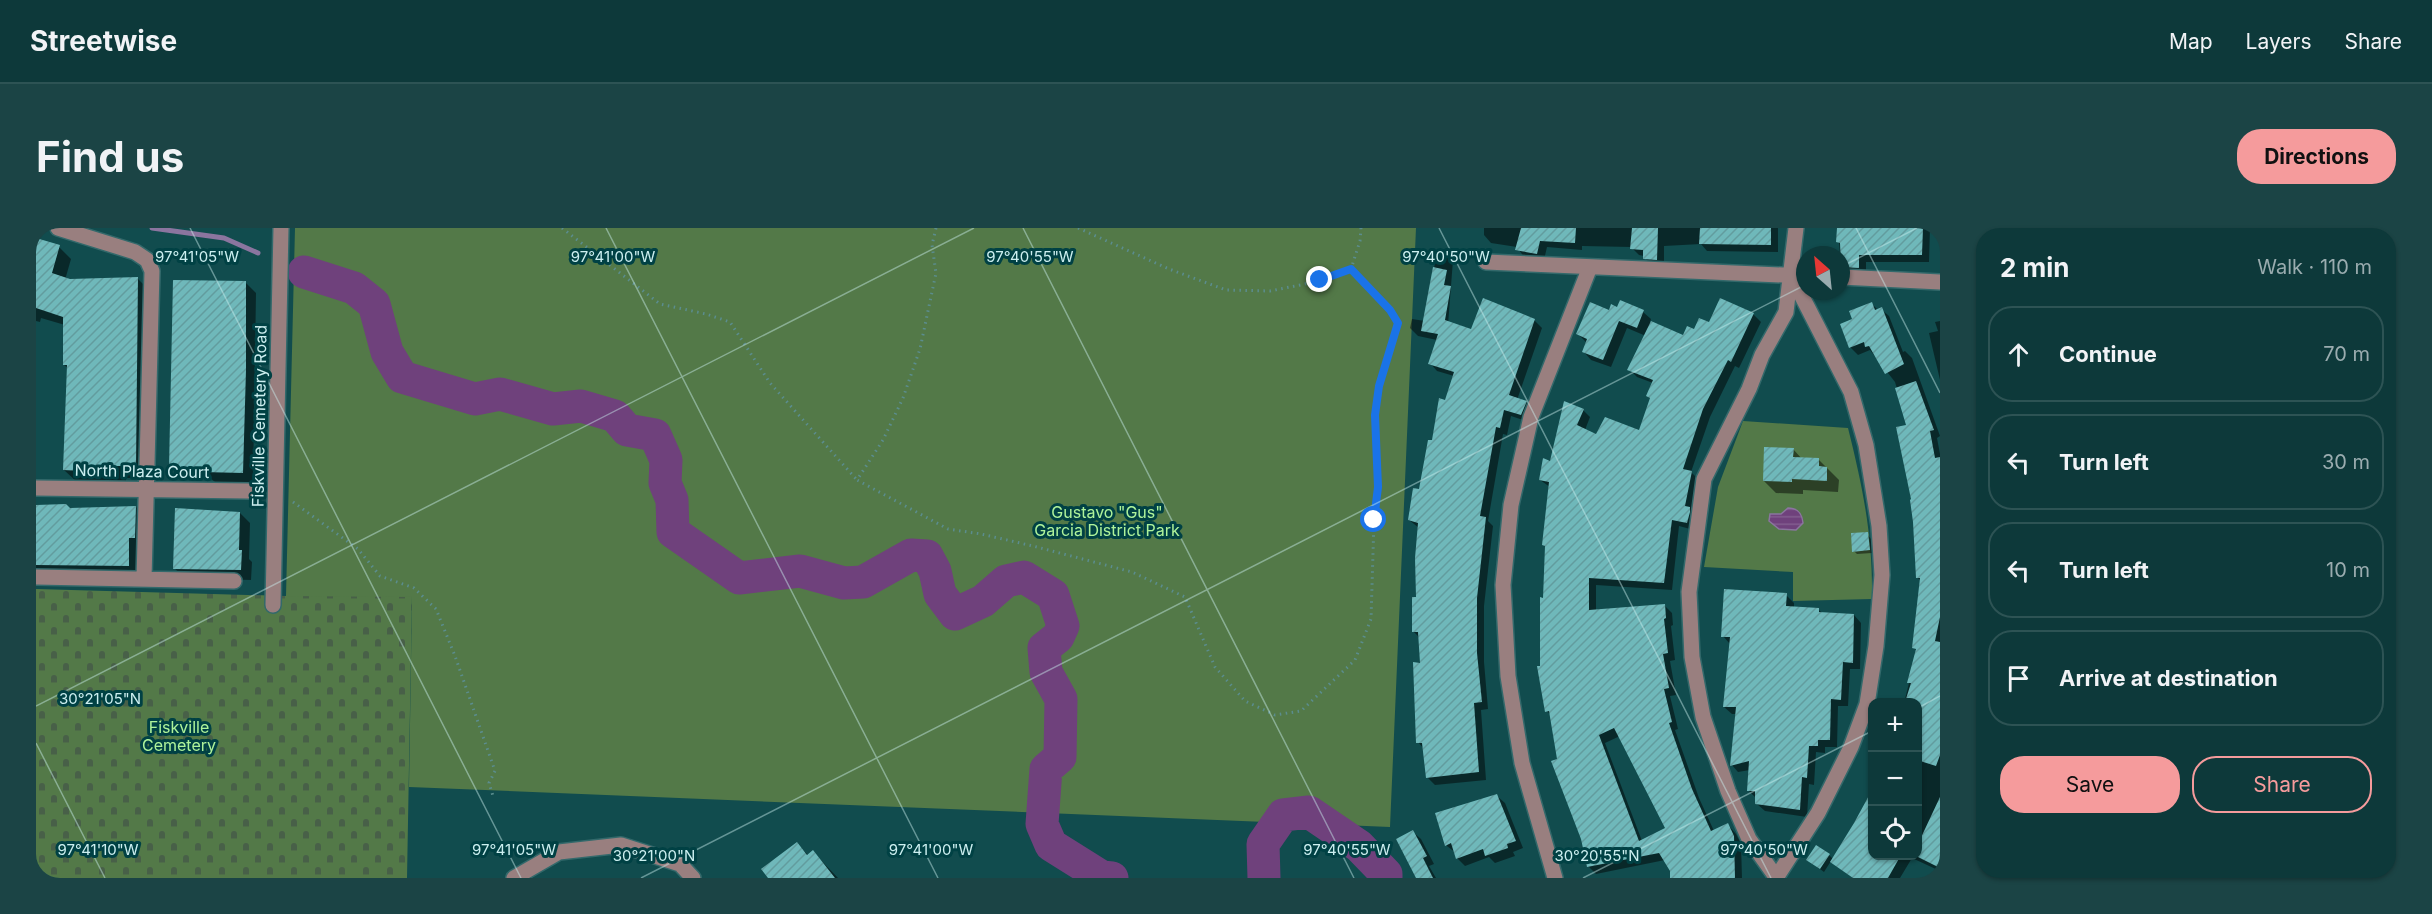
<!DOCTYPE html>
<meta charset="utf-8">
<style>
:root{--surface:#0d393a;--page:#1b4445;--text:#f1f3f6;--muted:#9aacaf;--line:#2d5354;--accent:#f59b9c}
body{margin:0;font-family:Inter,sans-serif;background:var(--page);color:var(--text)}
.controls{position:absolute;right:18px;bottom:18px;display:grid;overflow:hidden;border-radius:12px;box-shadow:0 2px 4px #0004}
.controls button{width:54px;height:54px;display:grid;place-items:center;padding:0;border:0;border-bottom:2px solid var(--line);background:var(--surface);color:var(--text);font:30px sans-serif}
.compass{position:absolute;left:1760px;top:18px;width:54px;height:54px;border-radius:50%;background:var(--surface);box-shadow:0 2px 4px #0004;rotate:333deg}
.stop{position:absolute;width:18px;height:18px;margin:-14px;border:4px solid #1a73e8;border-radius:50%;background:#fff}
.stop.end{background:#1a73e8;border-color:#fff;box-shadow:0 2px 6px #0008}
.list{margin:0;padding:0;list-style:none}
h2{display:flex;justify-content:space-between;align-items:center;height:78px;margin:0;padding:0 24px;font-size:26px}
h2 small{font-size:20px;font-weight:400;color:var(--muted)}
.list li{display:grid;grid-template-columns:39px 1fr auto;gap:18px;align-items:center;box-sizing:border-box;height:96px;margin:0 12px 12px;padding:0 12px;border:2px solid var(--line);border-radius:24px}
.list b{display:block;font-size:22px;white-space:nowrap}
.list em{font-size:20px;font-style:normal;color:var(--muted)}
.actions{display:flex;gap:12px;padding:18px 24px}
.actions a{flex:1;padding:14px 0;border:2px solid var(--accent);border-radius:24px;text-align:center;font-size:21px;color:var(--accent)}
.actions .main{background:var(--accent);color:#111}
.icon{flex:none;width:33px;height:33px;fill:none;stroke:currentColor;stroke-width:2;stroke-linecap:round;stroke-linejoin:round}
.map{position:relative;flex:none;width:1904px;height:650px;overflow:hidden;border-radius:24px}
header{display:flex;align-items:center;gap:36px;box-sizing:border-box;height:84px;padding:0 30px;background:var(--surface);border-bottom:2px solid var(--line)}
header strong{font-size:28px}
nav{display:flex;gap:33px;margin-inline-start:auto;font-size:21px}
.intro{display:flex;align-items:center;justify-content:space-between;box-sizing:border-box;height:144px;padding:0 36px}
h1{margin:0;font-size:42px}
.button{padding:15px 27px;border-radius:24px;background:var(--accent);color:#111;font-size:21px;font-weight:700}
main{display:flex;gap:36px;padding:0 36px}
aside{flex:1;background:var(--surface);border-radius:24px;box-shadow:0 2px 4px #0004}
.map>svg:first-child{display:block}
.cemetery{fill:url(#cemetery-stones)}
.park{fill:#537948}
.water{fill:url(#water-rules);stroke:#8b759f;stroke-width:1.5}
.shadow{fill:#0007;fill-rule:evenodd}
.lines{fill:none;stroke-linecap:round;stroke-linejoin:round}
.stream{stroke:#8b759f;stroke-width:5}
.river{stroke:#6f417c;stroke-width:33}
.building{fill:url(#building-hatch);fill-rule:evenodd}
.minor-casing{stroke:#33696b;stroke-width:18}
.path{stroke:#5b8d8e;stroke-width:3;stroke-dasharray:1.5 4.5;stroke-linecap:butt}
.minor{stroke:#997f7f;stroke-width:15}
.route{stroke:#1a73e8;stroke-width:8}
.ticks{fill:none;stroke:#cceff0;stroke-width:1.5;stroke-opacity:0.45}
.labels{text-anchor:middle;stroke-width:6;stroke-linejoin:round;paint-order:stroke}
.street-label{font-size:16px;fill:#cceff0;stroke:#004144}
.park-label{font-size:16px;fill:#aef39a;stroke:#004144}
.ticks-label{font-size:15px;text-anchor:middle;fill:#cceff0;stroke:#004144;stroke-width:6;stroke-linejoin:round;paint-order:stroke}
</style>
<header>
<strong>Streetwise</strong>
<nav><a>Map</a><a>Layers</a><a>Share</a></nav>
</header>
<div class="intro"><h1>Find us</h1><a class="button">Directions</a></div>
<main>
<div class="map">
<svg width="1904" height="650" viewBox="0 0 1904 650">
<defs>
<pattern id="cemetery-stones" width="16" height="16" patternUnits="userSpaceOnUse" patternTransform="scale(1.5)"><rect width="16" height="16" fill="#537948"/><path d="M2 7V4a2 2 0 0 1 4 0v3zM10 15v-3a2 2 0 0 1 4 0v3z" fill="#486048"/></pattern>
<pattern id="water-rules" width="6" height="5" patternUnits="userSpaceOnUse" patternTransform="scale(1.5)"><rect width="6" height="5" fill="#6f417c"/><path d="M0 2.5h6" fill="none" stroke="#825d8f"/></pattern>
<pattern id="building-hatch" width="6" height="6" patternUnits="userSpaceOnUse" patternTransform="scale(1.5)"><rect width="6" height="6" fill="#6fb8ba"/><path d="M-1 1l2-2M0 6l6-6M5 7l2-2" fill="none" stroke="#629c9e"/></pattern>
</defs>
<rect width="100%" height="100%" fill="#114c4e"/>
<!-- cemetery -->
<path class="cemetery" d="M0,361L250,368H376L371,650H0Z"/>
<!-- park -->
<path class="park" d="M259,0H1380L1354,599L373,559L376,369L250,368Z
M1707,193L1812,200C1827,260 1837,309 1836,371L1757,373V344L1668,339L1682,259Z"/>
<!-- water -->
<path class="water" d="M1752,280C1762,280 1766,285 1767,295L1760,302L1743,301L1733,293L1734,286H1745Z"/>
<!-- shadow -->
<path class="shadow" d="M1448,0H1742V24L1671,23L1665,16L1628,18V38H1615L1608,28L1603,27L1595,19L1546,18V22L1511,19L1508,32L1488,29L1481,19L1455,15L1448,7Z
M1802,0H1894L1893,34H1830V47L1812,46L1805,40Z
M0,12L23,19L35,31L29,52L102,51L114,63L112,250H90V255L41,254L28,242L32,140L28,137L29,97L5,90L4,94L0,93Z
M1401,23L1410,24L1417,32L1412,97L1436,102L1498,92L1506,100L1481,172L1490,174L1498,182L1493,194L1475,188L1471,207L1467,206L1452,293L1457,298L1448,378V434L1452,481L1445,482L1450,552L1399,557L1392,550L1388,521L1382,514L1385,437L1384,410L1377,403L1382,371L1383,300L1373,292L1384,263L1418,148L1401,143L1394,135L1401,112L1382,108L1374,100L1376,91L1389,93Z
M209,54L220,65L217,256L179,254L174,250H146L135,238Z
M1836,76L1842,82L1845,81L1853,88L1867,124L1869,123L1876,130L1904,208L1901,210L1904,226V286L1872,198L1859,154L1834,122L1822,127L1814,119L1817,92Z
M1582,81L1607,84L1615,91L1614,94L1648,109L1674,96L1717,86L1725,94L1703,140L1699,138L1674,189L1655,244L1663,252L1658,302L1643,298L1636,362L1560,357V383L1629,378L1636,385L1637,397L1635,398L1639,432L1634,433L1640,467L1634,468L1642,501L1639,502L1663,570L1678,603L1693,598L1700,606L1705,616L1706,650H1635V643L1629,632L1560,646L1552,638L1547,610L1523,532L1515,487L1511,483L1505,439L1511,320L1508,317L1514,259L1504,252L1547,182L1554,189L1549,202L1561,208L1604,204L1615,171L1612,168L1617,155L1601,149L1593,141L1610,108L1591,100L1575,139L1555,132L1548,124L1551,115L1542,106L1573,84ZM1584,508L1631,601L1606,613L1569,515Z
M1904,93V152L1893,105L1902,103L1899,94Z
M1757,221L1766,231H1782L1803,252L1802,264L1767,262V266L1740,265L1728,253Z
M0,278L33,281L100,279L110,290L103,348L0,345Z
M204,285L214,295L213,331L216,334L215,352L149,350L138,340Z
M1904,304V643L1876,630L1864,650H1817L1795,633L1788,644L1772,632L1793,627L1797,631L1836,565V628H1882V475H1868L1881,423L1877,419L1886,354L1881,349Z
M1832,307L1835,311L1836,325L1821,326L1818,323Z
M1750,367L1758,375V380L1782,381L1787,386L1818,387L1825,395L1824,441H1814L1812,478H1802L1801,519H1789V525L1780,524L1778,557L1773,556L1771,589L1729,583L1721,576V571L1712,562L1714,542L1702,544L1695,536L1700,486H1696L1688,479L1694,416L1687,408Z
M1461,568L1469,575L1487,620L1477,624L1479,628L1459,635L1453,629L1429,638L1421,630L1420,625L1411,618L1401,586Z
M1377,604L1385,611L1398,636L1393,638L1400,650H1382L1362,612Z
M761,616L773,628L777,624L802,650H734L727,642Z"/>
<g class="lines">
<!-- stream -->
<path class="stream" d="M116,0L188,10L222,25"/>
<!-- river -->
<path class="river" d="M268,44L318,60L338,76L351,124L366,149L439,171L464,166L517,181L545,178L579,188L591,202L619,207L630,232L629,255L636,272L637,304L703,350L764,343L808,355L827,354L875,327L891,328L899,343L904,366L919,386L947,373L970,353L988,349L1017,367L1027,398L1022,409L1008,420L1010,444L1025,471L1024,529L1010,541L1006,596L1015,617L1066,649L1076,650
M1228,650L1227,616L1247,587L1273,584L1323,618L1350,646V650"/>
</g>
<!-- building -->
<path class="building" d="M1485,0H1540L1539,15L1504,13L1501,26L1479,22Z
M1596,0H1622L1621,32L1607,31V22L1594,21Z
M1664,0H1735V17L1663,16Z
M1801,0H1887L1886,27H1823V40L1805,39L1804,15L1800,14Z
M0,10L24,17L16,45L34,51L102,49L100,238H78V243L68,244L27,242L31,137H27V89L0,80Z
M1397,39L1411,42L1408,57L1415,58L1409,92L1435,101L1447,70L1499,91L1473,167L1491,173L1485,187L1468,182L1464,200L1460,199L1444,288L1450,289L1441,370V425L1446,474L1438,475L1443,544L1390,550L1386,515H1380L1377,434L1384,435L1382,404H1376V369H1380L1379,330L1382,295L1372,292L1377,260L1383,261L1392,212H1396L1403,170L1409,172L1418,144L1392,136L1402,106L1385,103Z
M137,52L210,53V142L207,245L166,244L167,240L133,239Z
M1684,70L1718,85L1695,134L1692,132L1667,181L1647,241L1656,243L1649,278L1654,279V284L1651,295L1636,292L1628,355L1553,350V382L1629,376L1630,390L1628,391L1632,425L1627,426L1633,460L1628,461L1636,494L1633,495L1656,561L1675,603L1692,595L1698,608L1699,650H1634V643L1623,625L1551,639L1545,611L1515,533L1521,531L1513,483L1509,484L1501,438H1504V369L1507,370L1509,318L1506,317L1513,254L1503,252L1507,230L1514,233L1528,173L1548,181L1541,197L1560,206L1569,189L1603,202L1614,170L1610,168L1617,152L1591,142L1615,93L1647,107L1651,98L1658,101L1663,90L1673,94ZM1578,500L1629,600L1603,613L1563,507Z
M1584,72L1608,82L1601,100L1583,93L1567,132L1546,124L1551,111L1540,106L1554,74L1573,82L1575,76L1581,79Z
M1836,74L1839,82L1846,79L1868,136L1849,146L1833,118L1829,119L1828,114L1813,120L1804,96L1816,91L1813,83Z
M1880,153L1898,202L1894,203L1899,230L1904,229V389L1899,413L1904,414V527L1900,538L1881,532V474H1869L1875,455H1871L1880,421L1876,420L1884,350H1880L1877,294L1874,272L1875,271L1860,199L1870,197L1859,160Z
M1728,219L1758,220L1757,229L1783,230V238L1791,239V253L1756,251V254L1727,253Z
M30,276L34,280L100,278L99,310H93V338L0,337V277Z
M139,280L204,284L203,322H206L205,342L137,341Z
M1832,304L1834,322L1816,324L1815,305Z
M1688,361L1751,365L1750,378L1783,380V384L1818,386L1817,435L1807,434L1805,472L1795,471L1794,512H1782V518H1773L1771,550L1766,549L1764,582L1719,576V563H1711L1713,533L1694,538L1700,479H1687L1694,409H1685Z
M1836,562V627H1865L1852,650H1817L1794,634L1818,595Z
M1461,566L1480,613L1471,616L1472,620L1449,628L1447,621L1420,631L1415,615L1409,618L1399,585Z
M1904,569V640L1878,627H1881V618Z
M1377,602L1391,628L1387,630L1397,650H1380L1360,611Z
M761,614L771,627L777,622L799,650H732L725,641Z
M1780,617L1794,626L1784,641L1770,632Z"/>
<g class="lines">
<!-- minor casing -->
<g class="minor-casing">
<path id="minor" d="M22,0L99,24L111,32L116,43L108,351
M1450,34L1769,48
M1805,49L1904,54
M0,260L212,263
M0,349L198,353
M237,377L245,0
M1740,649L1713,611L1692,563L1667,489L1656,429L1653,364L1668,251L1713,161L1726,127L1750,84L1760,0
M478,650L523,624L585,617L644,636L657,650
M1519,650L1486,535L1472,448L1467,357L1475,277L1495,189L1554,39
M1740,650L1782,585L1815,519L1831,476L1840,418L1846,347L1843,298L1830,217L1815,164L1755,47"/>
</g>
<!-- path -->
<path class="path" d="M526,0L624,76L670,86L694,94L734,155L821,252
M900,0L896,17L900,45L884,121L867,170L847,212L821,252L912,301L945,306L997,318L1096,344L1149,369L1179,439L1209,473L1239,487L1265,483L1319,432L1335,391L1338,292L1342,259L1339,187L1343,158L1362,95L1354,82L1315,41
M1042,0L1133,41L1190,62L1234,63L1284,53L1315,41L1324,13L1325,0
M257,274L322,321L344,348L378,360L400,381L419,428L459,543L453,555L457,568"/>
<!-- minor -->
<use href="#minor" class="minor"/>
</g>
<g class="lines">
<!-- route -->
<path class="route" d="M1284,52L1315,41L1354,82L1362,95L1343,158L1339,187L1342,259L1338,292"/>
</g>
<!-- ticks -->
<path class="ticks" d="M154,0L485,650M570,0L902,650M987,0L1318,650M1403,0L1735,650M1820,0L1904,165M1805,39L1881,0M0,478L938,0M1882,480L1904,468M0,515L69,650M605,650L1769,57M1547,650L1836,503"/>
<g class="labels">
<!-- street labels -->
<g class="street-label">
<text transform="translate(223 188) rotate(-89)" y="6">Fiskville Cemetery Road</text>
<text transform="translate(106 243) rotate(1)" y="6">North Plaza Court</text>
</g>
<!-- park labels -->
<g class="park-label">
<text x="1071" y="290">Gustavo "Gus"<tspan x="1071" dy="18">Garcia District Park</tspan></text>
<text x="143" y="505">Fiskville<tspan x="143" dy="18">Cemetery</tspan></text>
</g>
</g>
<g class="ticks-label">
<text x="161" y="34">97°41'05"W</text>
<text x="577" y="34">97°41'00"W</text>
<text x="994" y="34">97°40'55"W</text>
<text x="1410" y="34">97°40'50"W</text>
<text x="64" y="476">30°21'05"N</text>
<text x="62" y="627">97°41'10"W</text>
<text x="478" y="627">97°41'05"W</text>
<text x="895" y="627">97°41'00"W</text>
<text x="1311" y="627">97°40'55"W</text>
<text x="1728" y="627">97°40'50"W</text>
<text x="618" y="633">30°21'00"N</text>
<text x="1561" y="633">30°20'55"N</text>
</g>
</svg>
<div class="controls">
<button>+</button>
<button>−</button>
<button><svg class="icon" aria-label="locate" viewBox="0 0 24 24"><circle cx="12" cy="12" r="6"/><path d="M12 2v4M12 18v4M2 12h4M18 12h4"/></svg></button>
</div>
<svg class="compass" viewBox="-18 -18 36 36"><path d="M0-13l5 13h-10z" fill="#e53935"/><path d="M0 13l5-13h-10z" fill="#9aacaf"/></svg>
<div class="stop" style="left:1338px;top:292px"></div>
<div class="stop end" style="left:1284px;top:52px"></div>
</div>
<aside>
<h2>2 min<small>Walk · 110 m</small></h2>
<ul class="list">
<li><svg class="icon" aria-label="ahead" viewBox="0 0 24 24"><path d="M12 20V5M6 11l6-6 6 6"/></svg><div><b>Continue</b></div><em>70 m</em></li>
<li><svg class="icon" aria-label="left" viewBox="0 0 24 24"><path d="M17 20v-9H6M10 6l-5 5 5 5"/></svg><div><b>Turn left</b></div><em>30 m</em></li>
<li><svg class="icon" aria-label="left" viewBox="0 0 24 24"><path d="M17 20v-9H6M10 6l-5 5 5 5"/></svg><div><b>Turn left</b></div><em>10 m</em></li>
<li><svg class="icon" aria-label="arrive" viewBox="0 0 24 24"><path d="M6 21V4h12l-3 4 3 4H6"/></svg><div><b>Arrive at destination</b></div></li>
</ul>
<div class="actions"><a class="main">Save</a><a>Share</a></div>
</aside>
</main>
